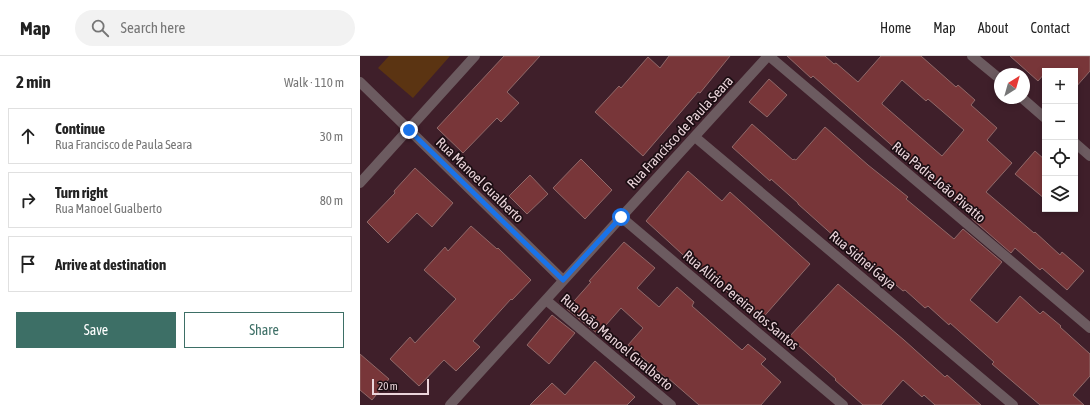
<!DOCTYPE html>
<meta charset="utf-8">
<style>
:root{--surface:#fff;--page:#f2f2f2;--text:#222;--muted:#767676;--line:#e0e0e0;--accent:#3d6f66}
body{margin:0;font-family:"Asap Condensed",sans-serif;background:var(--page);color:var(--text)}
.controls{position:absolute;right:12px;top:12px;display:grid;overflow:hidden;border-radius:0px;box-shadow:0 2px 6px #0003}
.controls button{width:36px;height:36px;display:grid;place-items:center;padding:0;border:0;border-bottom:1px solid var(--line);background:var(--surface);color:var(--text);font:20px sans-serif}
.compass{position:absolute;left:634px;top:12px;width:36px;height:36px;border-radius:50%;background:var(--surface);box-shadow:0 2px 6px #0003;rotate:37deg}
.scale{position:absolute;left:12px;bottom:10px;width:57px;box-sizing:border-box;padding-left:4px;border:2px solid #ebd5db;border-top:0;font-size:11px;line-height:14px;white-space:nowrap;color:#ebd5db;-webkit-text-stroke:3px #1c0e13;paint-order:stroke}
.stop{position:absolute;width:12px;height:12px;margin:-9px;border:3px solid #1a73e8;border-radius:50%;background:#fff}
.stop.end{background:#1a73e8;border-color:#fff;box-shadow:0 1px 4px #0008}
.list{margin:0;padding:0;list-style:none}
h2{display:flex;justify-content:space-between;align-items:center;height:52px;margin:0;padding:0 16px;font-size:17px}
h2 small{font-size:13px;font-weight:400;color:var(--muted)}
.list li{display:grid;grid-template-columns:26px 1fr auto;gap:12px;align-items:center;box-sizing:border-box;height:56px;margin:0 8px 8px;padding:0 8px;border:1px solid var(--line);border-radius:0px}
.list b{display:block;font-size:15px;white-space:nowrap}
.list p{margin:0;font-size:13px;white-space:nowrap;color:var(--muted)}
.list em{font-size:13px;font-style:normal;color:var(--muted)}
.actions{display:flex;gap:8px;padding:12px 16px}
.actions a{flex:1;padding:9px 0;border:1px solid var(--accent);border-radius:0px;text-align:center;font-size:14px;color:var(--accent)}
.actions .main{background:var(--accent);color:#fff}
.icon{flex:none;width:22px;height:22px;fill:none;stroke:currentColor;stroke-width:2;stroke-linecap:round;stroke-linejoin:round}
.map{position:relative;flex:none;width:730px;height:349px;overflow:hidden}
header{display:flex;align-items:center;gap:24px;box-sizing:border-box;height:56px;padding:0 20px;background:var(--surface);border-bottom:1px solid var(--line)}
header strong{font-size:19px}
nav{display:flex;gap:22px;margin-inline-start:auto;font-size:14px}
.search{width:280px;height:36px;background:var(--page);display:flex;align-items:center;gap:10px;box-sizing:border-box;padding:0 14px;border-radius:22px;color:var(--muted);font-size:15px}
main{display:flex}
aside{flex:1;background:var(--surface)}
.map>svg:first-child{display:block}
.green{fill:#5b3412}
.building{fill:#783639;stroke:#906969;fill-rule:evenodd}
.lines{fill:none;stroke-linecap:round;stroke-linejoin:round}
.minor{stroke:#6c5b60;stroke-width:10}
.route{stroke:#1a73e8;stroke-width:5}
.labels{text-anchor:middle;stroke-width:3.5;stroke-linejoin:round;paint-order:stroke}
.street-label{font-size:14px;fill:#ebd5db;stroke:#1c0e13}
</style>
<header>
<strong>Map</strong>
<div class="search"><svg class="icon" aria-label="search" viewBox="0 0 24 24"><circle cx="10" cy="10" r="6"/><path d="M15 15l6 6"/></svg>Search here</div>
<nav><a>Home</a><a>Map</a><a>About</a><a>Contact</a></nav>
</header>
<main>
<aside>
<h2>2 min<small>Walk · 110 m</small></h2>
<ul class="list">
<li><svg class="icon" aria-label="ahead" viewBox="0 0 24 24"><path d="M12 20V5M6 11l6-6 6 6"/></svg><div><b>Continue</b><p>Rua Francisco de Paula Seara</p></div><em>30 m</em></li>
<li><svg class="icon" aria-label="right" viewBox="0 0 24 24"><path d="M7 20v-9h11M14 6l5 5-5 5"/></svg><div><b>Turn right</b><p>Rua Manoel Gualberto</p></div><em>80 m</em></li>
<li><svg class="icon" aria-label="arrive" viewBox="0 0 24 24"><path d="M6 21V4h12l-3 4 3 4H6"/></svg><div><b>Arrive at destination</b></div></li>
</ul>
<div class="actions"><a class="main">Save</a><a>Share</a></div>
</aside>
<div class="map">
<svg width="730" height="349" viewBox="0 0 730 349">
<rect width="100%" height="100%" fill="#3f1f2a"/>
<!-- green -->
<path class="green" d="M29,0H90L53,42L18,12Z"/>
<!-- building -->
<path class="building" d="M144,0H180L147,36L159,47L141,66L137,62L103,97L77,72Z
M309,0H370L340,37L338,36L283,100L235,56L259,30L261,32L288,1L300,12Z
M427,0H465L474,8L476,7L498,26L521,0H561L596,31L598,29L615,44L611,49L637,72L627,84L652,107L626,136L674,177L675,176L700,199L702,196L724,215L707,234L682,212L680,214L655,192L651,197L612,163L613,161L453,20L451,22ZM542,24L566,45L568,43L604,74L582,100L522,48V47Z
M650,0H730V15L715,32V15H685V17L678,25Z
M409,23L427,39L407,61L389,46Z
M392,68L433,104L434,103L436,104L465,71L508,109L548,141L546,143L594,183L603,173L642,206L610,244L637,267L660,240L680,258L683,255L701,270L700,271L730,298V320L713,339L724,349H680L632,308L634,306L590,267L589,269L568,250L565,252L545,234L543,235L522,217L521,218L478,181L476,182L438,148V147L411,123L410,125L372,91Z
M675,95L685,104V143L655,118Z
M221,103L252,134L225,163L193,132Z
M55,112L93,147L72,171L57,157L28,187L7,166L35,137L34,135Z
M328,115L362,145L370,136L450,208L400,265L334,207L333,208L286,165Z
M170,119L188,138L167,158L149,140Z
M111,170L137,193L138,192L171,224L152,244L151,243L113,285L120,291L96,315L84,304L59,330L30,303L50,281L55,287L96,243L64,214L85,191L88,195Z
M264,186L295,212L277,232L299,251L317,231L334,246L332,250L382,294L388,288L406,303L401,308L421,326L401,349H339L308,322L307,323L268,289L283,272L261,252L238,278L207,253L231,226L229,225Z
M478,228L544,284L585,321L587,319L621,349H575L564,339L562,341L543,324L521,349H503L475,324L476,323L429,281Z
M192,259L215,277L189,308L167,289Z
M0,298L29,323L12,344L0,334Z
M235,305L275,341L267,349H170L192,327L205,339Z"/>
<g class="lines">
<!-- minor -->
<path class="minor" d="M409,0L730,272
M612,0L640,23
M0,26L203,224
M662,42L685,62
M335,81L653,349
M715,87L730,100
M0,127L115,0
M261,161L483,349
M186,244L311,349
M90,349L408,0"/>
</g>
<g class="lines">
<!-- route -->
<path class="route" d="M49,74L203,224L261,161"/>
</g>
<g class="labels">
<!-- street labels -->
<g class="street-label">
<text transform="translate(320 76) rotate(-47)" y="5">Rua Francisco de Paula Seara</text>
<text transform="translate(120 124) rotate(44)" y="5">Rua Manoel Gualberto</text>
<text transform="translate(579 126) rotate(40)" y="5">Rua Padre João Pivatto</text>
<text transform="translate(503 204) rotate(40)" y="5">Rua Sidnei Gaya</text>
<text transform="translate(381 244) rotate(40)" y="5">Rua Alírio Pereira dos Santos</text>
<text transform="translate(257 286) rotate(40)" y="5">Rua João Manoel Gualberto</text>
</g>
</g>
</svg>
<div class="controls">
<button>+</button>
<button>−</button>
<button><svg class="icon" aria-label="locate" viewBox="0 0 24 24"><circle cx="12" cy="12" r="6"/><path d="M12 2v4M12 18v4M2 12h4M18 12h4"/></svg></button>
<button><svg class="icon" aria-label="layers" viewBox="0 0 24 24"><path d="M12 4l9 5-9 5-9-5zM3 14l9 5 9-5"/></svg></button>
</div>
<svg class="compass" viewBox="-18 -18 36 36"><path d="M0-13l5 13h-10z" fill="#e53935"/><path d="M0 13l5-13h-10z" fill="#767676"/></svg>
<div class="scale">20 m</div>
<div class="stop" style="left:261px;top:161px"></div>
<div class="stop end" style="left:49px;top:74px"></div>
</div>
</main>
